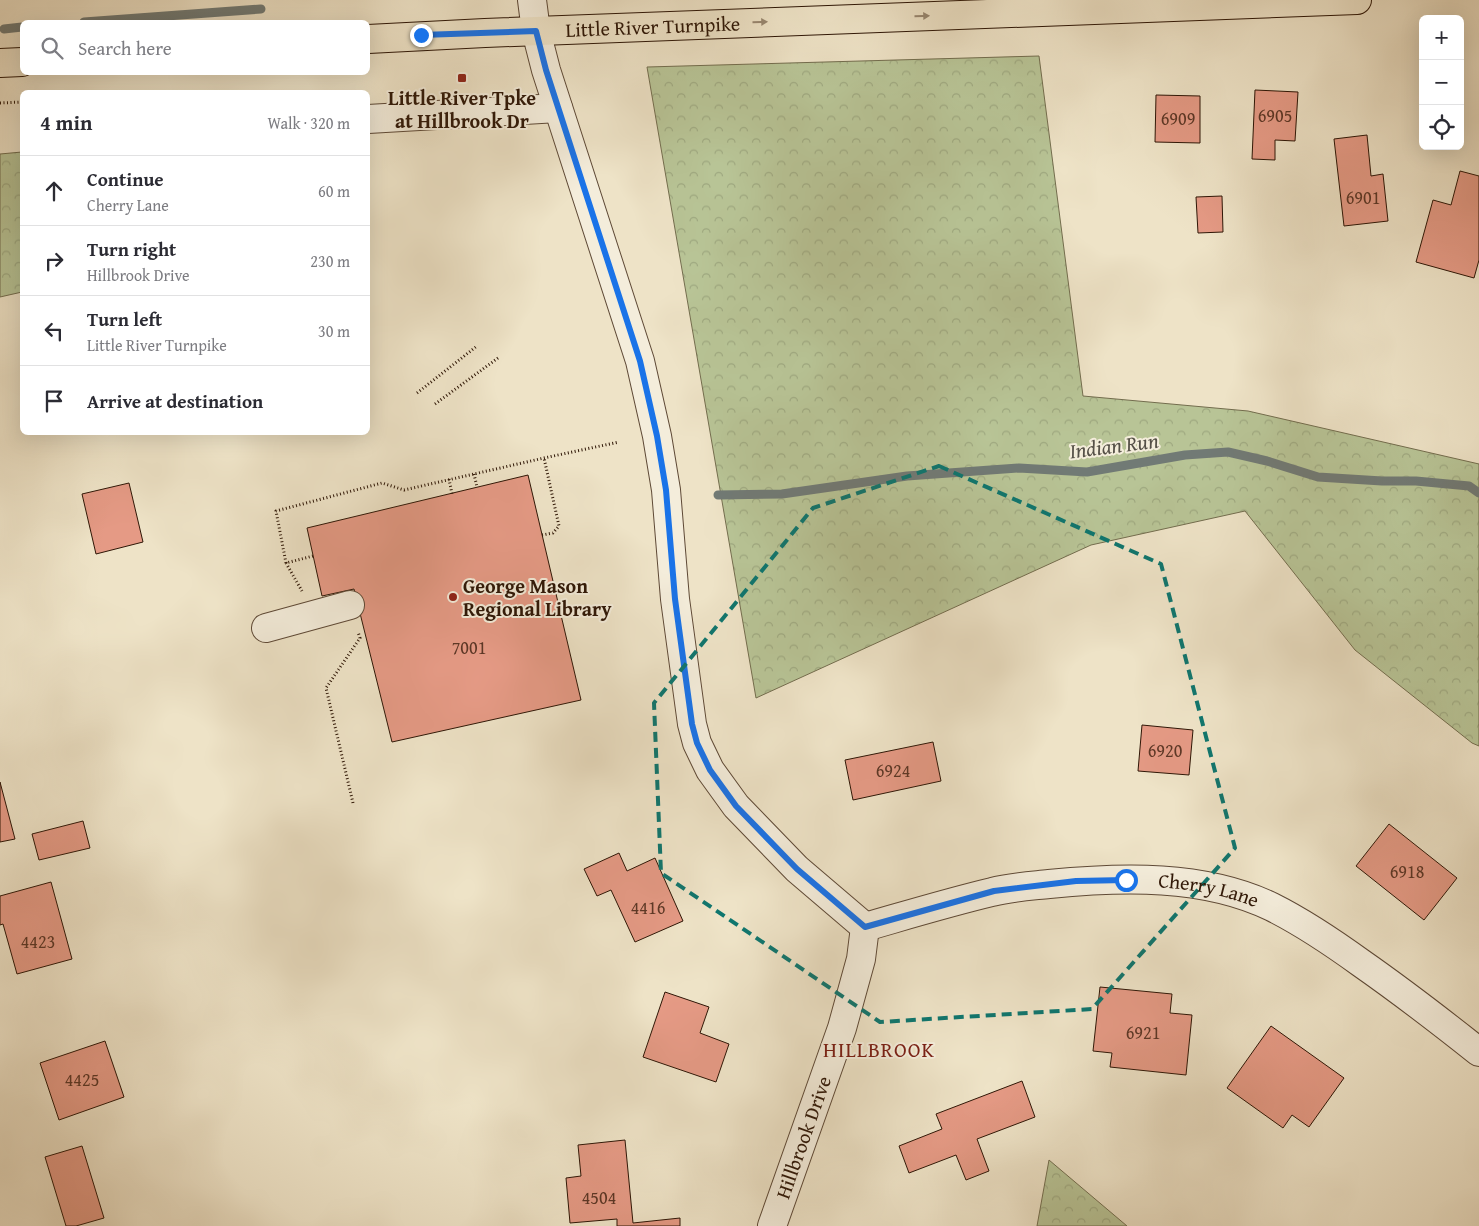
<!DOCTYPE html>
<meta charset="utf-8">
<style>
:root{--surface:#fff;--page:#f7f7f7;--text:#2b2b33;--muted:#7c7c81;--line:#e1e1e2}
body{margin:0;font-family:"Gentium Book Plus",serif;background:var(--page);color:var(--text)}
.controls{position:absolute;right:15px;top:15px;display:grid;overflow:hidden;border-radius:8px;box-shadow:0 5px 20px #0002}
.controls button{width:45px;height:45px;display:grid;place-items:center;padding:0;border:0;border-bottom:1px solid var(--line);background:var(--surface);color:var(--text);font:25px sans-serif}
.stop{position:absolute;width:15px;height:15px;margin:-11px;border:4px solid #1a73e8;border-radius:50%;background:#fff}
.stop.end{background:#1a73e8;border-color:#fff;box-shadow:0 1px 5px #0008}
.list{margin:0;padding:0;list-style:none}
h2{display:flex;justify-content:space-between;align-items:center;height:65px;margin:0;padding:0 20px;font-size:21px}
h2 small{font-size:16px;font-weight:400;color:var(--muted)}
.list li{display:grid;grid-template-columns:32px 1fr auto;gap:15px;align-items:center;box-sizing:border-box;height:70px;padding:0 20px;border-top:1px solid var(--line)}
.list b{display:block;font-size:19px;white-space:nowrap}
.list p{margin:0;font-size:16px;white-space:nowrap;color:var(--muted)}
.list em{font-size:16px;font-style:normal;color:var(--muted)}
.icon{flex:none;width:28px;height:28px;fill:none;stroke:currentColor;stroke-width:2;stroke-linecap:round;stroke-linejoin:round}
.map{position:relative;flex:none;width:1479px;height:1226px;overflow:hidden}
.search{position:absolute;background:var(--surface);box-shadow:0 5px 20px #0002;left:20px;top:20px;width:350px;height:55px;display:flex;align-items:center;gap:12px;box-sizing:border-box;padding:0 18px;border-radius:8px;color:var(--muted);font-size:19px}
.panel{position:absolute;background:var(--surface);box-shadow:0 5px 20px #0002;left:20px;top:90px;width:350px;height:345px;border-radius:8px}
.map>svg:first-child{display:block}
.forest{fill:url(#forest-crowns);stroke:#736d4e}
.lines{fill:none;stroke-linecap:round;stroke-linejoin:round}
.stream{stroke:#717a75;stroke-width:9}
.building{fill:#e59a85;stroke:#2e1606}
.minor-casing{stroke:#5e4936;stroke-width:30}
.major-casing{stroke:#2e1606;stroke-width:30}
.path{stroke:#2e1606;stroke-width:3;stroke-dasharray:1 2.5;stroke-linecap:butt}
.minor{stroke:#f4eddb;stroke-width:28}
.major{stroke:#eee3c7;stroke-width:28}
.oneway{fill:#988770}
.route{stroke:#1a73e8;stroke-width:6}
.marked{fill:none;stroke:#0f766e;stroke-width:4;stroke-dasharray:10 6;stroke-linejoin:round}
.poi-dot{fill:#8f2418;stroke:#f4eddb;stroke-width:2}
.labels{text-anchor:middle;stroke-width:4;stroke-linejoin:round;paint-order:stroke}
.number-label{font-size:18px;fill:#5c3726}
.street-label{font-size:20px;fill:#2e1606;stroke:#f4eddb}
.poi-label{font-size:20px;font-weight:bold;fill:#2e1606;stroke:#f4eddb}
.water-label{font-size:21px;font-style:italic;fill:#555047;stroke:#f4eddb}
.neighbourhood-label{font-size:21px;letter-spacing:1px;fill:#7a1f14;stroke:#f4eddb}
</style>
<div class="map">
<svg width="1479" height="1226" viewBox="0 0 1479 1226">
<defs>
<pattern id="forest-crowns" width="20" height="18" patternUnits="userSpaceOnUse" patternTransform="scale(1.25)"><rect width="20" height="18" fill="#b8c496"/><path d="M2 6a3 3 0 1 1 6 0M12 15a3 3 0 1 1 6 0" fill="none" stroke="#9ea880"/></pattern>
</defs>
<rect width="100%" height="100%" fill="#eee3c7"/>
<filter id="stains"><feTurbulence type="fractalNoise" baseFrequency=".004" numOctaves="4"/><feColorMatrix values="0 0 0 0 .2 0 0 0 0 .09 0 0 0 0 .02 0 0 0 .5 -.17"/></filter>
<radialGradient id="worn" r=".72"><stop offset=".6" stop-color="#630" stop-opacity="0"/><stop offset="1" stop-color="#630" stop-opacity=".3"/></radialGradient>
<!-- forest -->
<path class="forest" d="M1039,56L1083,396L1248,411L1479,464V746L1472,743L1355,650L1245,511L1091,545L756,698L647,67Z
M22,152V292L0,297V154Z
M1049,1160L1127,1226H1037Z"/>
<g class="lines">
<!-- stream -->
<path class="stream" d="M84,22L261,9
M4,29L22,27
M718,495L782,494L907,476L1019,468L1087,472L1185,455L1228,452L1267,461L1318,477L1382,481H1416L1469,486L1479,493"/>
</g>
<!-- building -->
<path class="building" d="M1255,90L1298,92L1295,141L1275,140V160L1252,159Z
M1156,95L1200,96V143L1155,142Z
M1367,135L1371,176L1383,174L1388,221L1344,226L1334,139Z
M1460,171L1479,176V260L1474,278L1416,262L1433,200L1451,205Z
M1222,196L1223,232L1198,233L1196,197Z
M528,475L581,700L392,742L354,589L322,596L307,528Z
M129,483L143,542L96,554L82,494Z
M1142,725L1193,730L1189,775L1138,771Z
M933,742L941,781L853,800L845,760Z
M0,782L15,839L0,842Z
M83,821L90,848L39,860L32,834Z
M1389,824L1457,878L1424,920L1356,866Z
M619,853L627,871L655,858L683,921L635,942L611,890L597,896L584,869Z
M51,882L72,959L17,974L3,924L0,925V896Z
M1100,987L1172,994L1170,1013L1192,1015L1186,1075L1110,1067L1112,1053L1093,1051Z
M665,992L709,1007L700,1033L729,1044L716,1082L643,1057Z
M1271,1026L1344,1078L1309,1127L1292,1115L1283,1128L1227,1088Z
M105,1041L124,1097L59,1120L40,1063Z
M1022,1081L1035,1117L977,1139L989,1171L966,1180L956,1155L909,1173L899,1146L942,1129L936,1114Z
M625,1140L633,1223L680,1218V1226H617V1219L570,1223L566,1178L581,1176L578,1145Z
M82,1146L104,1218L76,1226H66L45,1157Z"/>
<g class="lines">
<!-- minor casing -->
<g class="minor-casing">
<g id="minor">
<path d="M532,0L536,31L546,70L640,361L657,436L666,490L675,599L692,724L697,743L710,770L736,806L797,869L865,927"/>
<path d="M368,119L558,108"/>
<path d="M266,628L350,605"/>
<path id="s1" d="M865,927C907,915 950,902 992,892C1011,887 1030,886 1049,884C1121,877 1204,874 1272,907C1304,923 1332,942 1361,963C1401,991 1440,1021 1479,1052"/>
<path id="s2" d="M772,1226L842,1028L861,959L865,927"/>
</g>
</g>
<!-- major casing -->
<g class="major-casing">
<g id="major">
<path id="s3" d="M368,39L485,33L1357,0"/>
<path d="M0,63L22,62"/>
</g>
</g>
<!-- path -->
<path class="path" d="M0,103L22,102
M417,393L477,346
M435,404L498,358
M474,474L477,487
M449,479L452,494
M542,535L553,533L559,526L544,458
M313,556L286,563L276,511L382,483L404,490L544,458L619,442
M286,563L302,591
M353,803L326,688L360,638L358,632"/>
<!-- minor -->
<use href="#minor" class="minor"/>
<!-- major -->
<use href="#major" class="major"/>
</g>
<!-- one-way arrows -->
<defs><path id="oneway-solid" d="M-6-.8H1V-3.2L6.5 0L1 3.2V.8H-6Z" transform="scale(1.25)"/></defs>
<g class="oneway">
<use href="#oneway-solid" transform="translate(922 16) rotate(-2)"/>
<use href="#oneway-solid" transform="translate(760 22) rotate(-2)"/>
</g>
<g class="lines">
<!-- route -->
<path class="route" d="M421,35L536,31L546,70L640,361L657,436L666,490L675,599L692,724L697,743L710,770L736,806L797,869L865,927L994,891L1076,881L1126,880"/>
</g>
<!-- marked area -->
<path class="marked" d="M939,466L1161,564L1235,848L1092,1009L880,1022L661,873L654,703L813,508Z"/>
<!-- markers -->
<g class="poi-dot">
<rect x="457" y="73" width="10" height="10" rx="2.5"/>
<circle cx="453" cy="597" r="5"/>
</g>
<g class="labels">
<!-- number labels -->
<g class="number-label">
<text x="1275" y="122">6905</text>
<text x="1178" y="125">6909</text>
<text x="1363" y="204">6901</text>
<text x="469" y="654">7001</text>
<text x="1165" y="757">6920</text>
<text x="893" y="777">6924</text>
<text x="1407" y="878">6918</text>
<text x="648" y="914">4416</text>
<text x="38" y="948">4423</text>
<text x="1143" y="1039">6921</text>
<text x="82" y="1086">4425</text>
<text x="599" y="1204">4504</text>
</g>
<!-- street labels -->
<g class="street-label">
<text dy="7" stroke="none"><textPath href="#s3" startOffset="285">Little River Turnpike</textPath></text>
<text dy="7" stroke="none"><textPath href="#s1" startOffset="350">Cherry Lane</textPath></text>
<text dy="7" stroke="none"><textPath href="#s2" startOffset="94">Hillbrook Drive</textPath></text>
</g>
<!-- poi labels -->
<g class="poi-label">
<text x="462" y="105">Little River Tpke<tspan x="462" dy="23">at Hillbrook Dr</tspan></text>
<text x="463" y="593" text-anchor="start">George Mason<tspan x="463" dy="23">Regional Library</tspan></text>
</g>
<!-- water labels -->
<g class="water-label">
<text transform="translate(1114 446) rotate(-7)" y="7">Indian Run</text>
</g>
<!-- neighbourhood labels -->
<g class="neighbourhood-label">
<text x="879" y="1057">HILLBROOK</text>
</g>
</g>
<rect width="100%" height="100%" filter="url(#stains)"/>
<rect width="100%" height="100%" fill="url(#worn)"/>
</svg>
<div class="controls">
<button>+</button>
<button>−</button>
<button><svg class="icon" aria-label="locate" viewBox="0 0 24 24"><circle cx="12" cy="12" r="6"/><path d="M12 2v4M12 18v4M2 12h4M18 12h4"/></svg></button>
</div>
<div class="stop" style="left:1126px;top:880px"></div>
<div class="stop end" style="left:421px;top:35px"></div>
<div class="search"><svg class="icon" aria-label="search" viewBox="0 0 24 24"><circle cx="10" cy="10" r="6"/><path d="M15 15l6 6"/></svg>Search here</div>
<section class="panel">
<h2>4 min<small>Walk · 320 m</small></h2>
<ul class="list">
<li><svg class="icon" aria-label="ahead" viewBox="0 0 24 24"><path d="M12 20V5M6 11l6-6 6 6"/></svg><div><b>Continue</b><p>Cherry Lane</p></div><em>60 m</em></li>
<li><svg class="icon" aria-label="right" viewBox="0 0 24 24"><path d="M7 20v-9h11M14 6l5 5-5 5"/></svg><div><b>Turn right</b><p>Hillbrook Drive</p></div><em>230 m</em></li>
<li><svg class="icon" aria-label="left" viewBox="0 0 24 24"><path d="M17 20v-9H6M10 6l-5 5 5 5"/></svg><div><b>Turn left</b><p>Little River Turnpike</p></div><em>30 m</em></li>
<li><svg class="icon" aria-label="arrive" viewBox="0 0 24 24"><path d="M6 21V4h12l-3 4 3 4H6"/></svg><div><b>Arrive at destination</b></div></li>
</ul>
</section>
</div>
